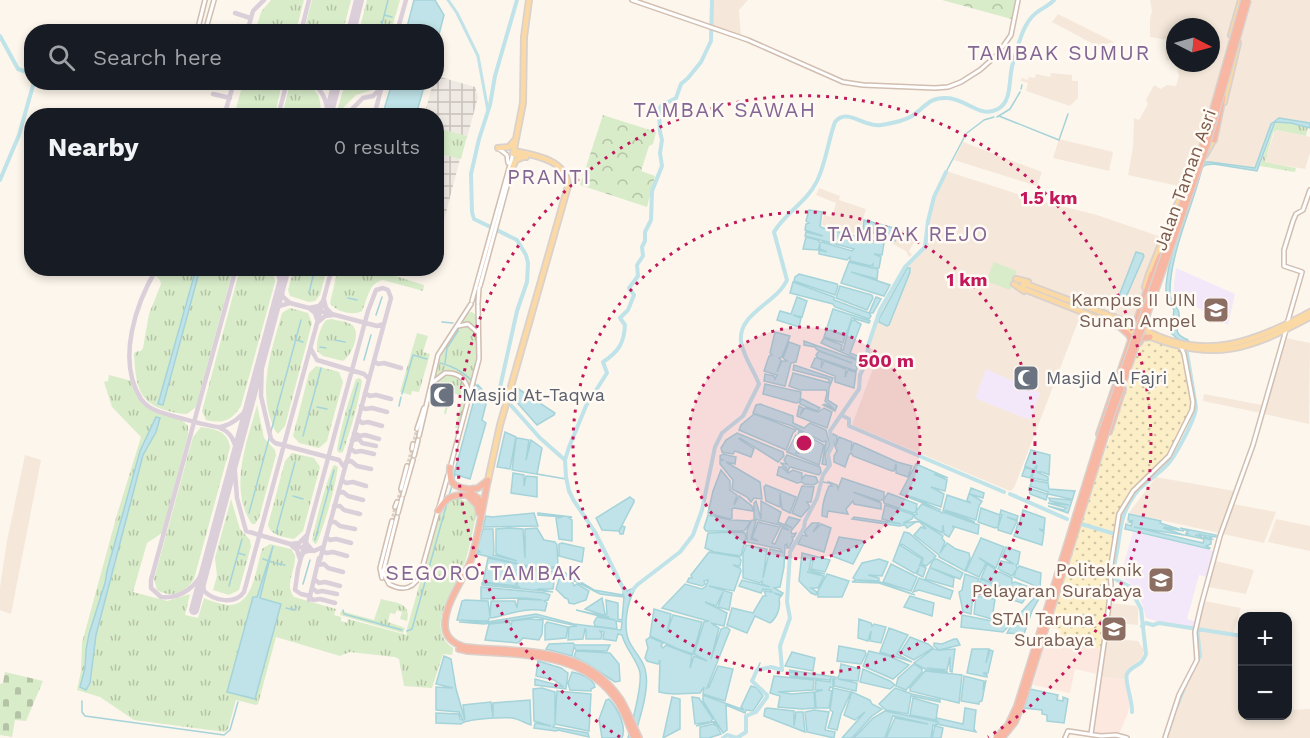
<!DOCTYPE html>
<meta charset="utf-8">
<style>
:root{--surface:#171b24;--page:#20242c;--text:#f1f3f6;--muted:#9ea1a6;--line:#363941}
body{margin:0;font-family:"Work Sans",sans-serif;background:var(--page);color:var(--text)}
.controls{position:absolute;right:18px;bottom:18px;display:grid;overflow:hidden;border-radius:12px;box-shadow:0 3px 9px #0003}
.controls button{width:54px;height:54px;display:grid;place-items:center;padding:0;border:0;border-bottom:2px solid var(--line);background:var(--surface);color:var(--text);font:30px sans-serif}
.compass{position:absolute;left:1166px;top:18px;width:54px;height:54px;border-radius:50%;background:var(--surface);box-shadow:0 3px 9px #0003;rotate:96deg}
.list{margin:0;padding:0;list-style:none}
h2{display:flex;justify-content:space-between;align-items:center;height:78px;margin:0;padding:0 24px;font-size:26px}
h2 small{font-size:20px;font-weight:400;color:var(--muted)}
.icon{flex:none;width:33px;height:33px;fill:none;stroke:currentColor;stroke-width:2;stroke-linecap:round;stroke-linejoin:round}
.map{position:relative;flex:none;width:1310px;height:738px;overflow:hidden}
.search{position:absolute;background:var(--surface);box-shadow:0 3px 9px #0003;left:24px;top:24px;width:420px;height:66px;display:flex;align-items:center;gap:15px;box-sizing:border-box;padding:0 21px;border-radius:24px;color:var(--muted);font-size:22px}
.panel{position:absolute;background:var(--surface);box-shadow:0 3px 9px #0003;left:24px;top:108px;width:420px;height:168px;border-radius:24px}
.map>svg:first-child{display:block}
.residential{fill:#f5e8da}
.commercial{fill:#fde8e0}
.industrial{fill:url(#industrial-grid)}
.education{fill:#f3e8fa}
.grass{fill:url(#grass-tufts)}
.sand{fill:url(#sand-dots)}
.cemetery{fill:url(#cemetery-stones)}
.park{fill:url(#park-crowns)}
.garden{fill:#d8ecc9}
.water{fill:#bfe3e8;stroke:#a5d3da;stroke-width:1.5}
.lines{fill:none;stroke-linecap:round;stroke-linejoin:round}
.stream{stroke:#a5d3da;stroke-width:1.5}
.canal{stroke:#bfe3e8;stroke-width:3}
.river{stroke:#bfe3e8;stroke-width:4}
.taxiway{stroke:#dbcfda;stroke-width:4.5}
.runway{stroke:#dbcfda;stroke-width:10}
.minor-tunnel{stroke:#dcd0c4;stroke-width:3;stroke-dasharray:3 1.5;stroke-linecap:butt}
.minor-casing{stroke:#d1beb0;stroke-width:6}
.major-casing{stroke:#dad1cd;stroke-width:8}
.highway-casing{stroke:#dad1cd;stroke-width:8}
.minor{stroke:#fff;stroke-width:3}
.major{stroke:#fbd9a5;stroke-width:4.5}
.highway{stroke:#f7b7a3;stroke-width:5}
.highway-bridge-casing{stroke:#dad1cd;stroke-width:8;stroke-linecap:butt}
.highway-bridge{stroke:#f7b7a3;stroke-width:5}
.ring{fill:none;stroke:#c2185b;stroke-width:3;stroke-dasharray:3 6}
.labels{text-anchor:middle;stroke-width:5;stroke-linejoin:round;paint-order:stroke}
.street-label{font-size:18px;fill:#7a5c4d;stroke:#fffaf3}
.education-label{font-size:18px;fill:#785e54;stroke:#fffaf3;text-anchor:end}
.worship-label{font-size:18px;fill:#5b616d;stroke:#fffaf3;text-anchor:start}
.quarter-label{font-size:21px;letter-spacing:1.5px;fill:#846695;stroke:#fffaf3}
.centre{fill:#c2185b;stroke:#fffaf3;stroke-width:3}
.ring-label{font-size:18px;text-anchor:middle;font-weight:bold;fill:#c2185b;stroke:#fffaf3;stroke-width:5;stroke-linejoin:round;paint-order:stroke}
</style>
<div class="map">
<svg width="1310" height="738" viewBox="0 0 1310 738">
<defs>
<pattern id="industrial-grid" width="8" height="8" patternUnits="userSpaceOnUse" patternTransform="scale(1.5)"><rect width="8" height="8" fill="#efe9e4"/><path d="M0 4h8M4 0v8" fill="none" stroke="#c7c0bb"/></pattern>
<pattern id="grass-tufts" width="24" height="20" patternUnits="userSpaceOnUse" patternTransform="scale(1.5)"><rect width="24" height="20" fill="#d8ecc9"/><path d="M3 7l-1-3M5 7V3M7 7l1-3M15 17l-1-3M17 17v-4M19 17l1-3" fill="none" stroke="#b4c2a5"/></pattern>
<pattern id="sand-dots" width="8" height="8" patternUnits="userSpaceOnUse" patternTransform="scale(1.5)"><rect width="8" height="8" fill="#fcefc7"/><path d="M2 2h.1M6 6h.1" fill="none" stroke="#d1c5a4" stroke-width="1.8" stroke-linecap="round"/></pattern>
<pattern id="cemetery-stones" width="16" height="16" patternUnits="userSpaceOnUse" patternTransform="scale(1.5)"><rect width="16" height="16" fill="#d8ecc9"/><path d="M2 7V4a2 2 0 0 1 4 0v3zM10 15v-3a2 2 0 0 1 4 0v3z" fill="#b4c2a5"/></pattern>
<pattern id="park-crowns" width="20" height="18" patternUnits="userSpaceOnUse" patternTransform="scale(1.5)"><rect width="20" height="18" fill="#d8ecc9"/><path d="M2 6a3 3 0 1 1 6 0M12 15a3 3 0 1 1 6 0" fill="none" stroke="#b4c2a5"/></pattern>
</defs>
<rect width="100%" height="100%" fill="#fdf6ec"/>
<!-- residential -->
<path class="residential" d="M713,0H748L739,10L741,37L713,27Z
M1150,0H1310V123L1279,118L1273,121L1255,168L1210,162L1201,166L1141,337L1082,313L1081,314L1014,488L1010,491L852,425L877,358L868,355L867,352L874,332L876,319L905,267L925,247L926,227L934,197L946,171L1037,200L1097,215L1164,238L1183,187L1128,175L1133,147L1134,118L1139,120L1148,104L1146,100L1154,85L1161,89L1167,85L1176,86L1179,76L1176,63H1211V27H1175V62L1166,60L1165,50L1168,40L1150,37V19L1152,11Z
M1058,14L1114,42L1097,46L1052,22Z
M1051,73L1072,75V81H1078V98L1070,106L1026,91L1028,83L1021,81V78L1028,80L1029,77L1035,78L1036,74L1050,77Z
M1275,130L1310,137V153L1305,169L1265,162Z
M1059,139L1113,152L1109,171L1053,158Z
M963,142L1042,172L1037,186L954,160Z
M819,188L840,196L839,200L866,209L860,229L895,241L900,229L918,236L909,251L912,255L909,257L906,251L889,242L821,225L824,215L832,217L836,203L816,195Z
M1286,338L1310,343L1309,424L1264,414Z
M1204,394L1262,405L1261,413L1203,401Z
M25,455L41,460L11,614L0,610V587L7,541Z
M1156,477L1234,491L1219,533L1129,513Z
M1233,504L1276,512L1264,543L1223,534Z
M1276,519L1310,526V551L1268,542Z
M1216,561L1254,570L1246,594L1208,587Z
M1204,601L1241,608L1233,634L1242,636V716H1288V710L1310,709V738H1167L1171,720L1200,656L1197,628Z
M1111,603L1136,606L1138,608V625L1108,622Z
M1115,639L1138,641L1144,650L1142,658L1126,671L1125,680L1101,677L1106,641L1114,642Z"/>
<!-- commercial -->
<path class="commercial" d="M1046,637L1101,649L1097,674L1075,669L1070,693L1033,685Z
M1101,677L1125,680L1130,704L1128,713L1119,734H1097L1093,732L1097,706L1096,695Z"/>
<!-- industrial -->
<path class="industrial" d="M437,76L475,87L478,97L467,138L437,129L436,116H424L433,83L436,82Z
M437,148L461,155L437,247Z"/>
<!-- education -->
<path class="education" d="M1176,268L1235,294L1228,325L1173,294Z
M986,369L1040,393L1030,420L977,399L976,396Z
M1133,532L1214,551L1207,577L1199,575L1187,619L1196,622L1195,627L1169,625L1146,618L1141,601L1134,592L1130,583L1120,577Z"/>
<!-- grass -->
<path class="grass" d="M271,0H304L296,31L255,32L261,12Z
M312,0H351L343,31H304Z
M367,0H400L391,31H359Z
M243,83H282L275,115L234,116Z
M295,83C315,82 323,97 320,115H282L289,88Z
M345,83H378L372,90L356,95L336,115Z
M1276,122L1291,123L1308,127L1306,136L1276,130L1273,133L1265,162L1296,168L1295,172L1260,166Z
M437,128L467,136L461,159L441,154L442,149L437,148Z
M160,269H233L196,407L187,414C180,414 174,412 168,411C137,403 136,383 134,355L135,352L141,351L143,348L149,314L161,284L160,280L156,276Z
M240,269H273L275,282L241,406C232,421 222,424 206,420L202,411Z
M294,269H327L320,295L315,301L309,302L290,296L288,290Z
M338,269H376V270L424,285L423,291L383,280C368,283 368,299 362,311C353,316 336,312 330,303Z
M290,308L308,313L312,323L285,426L278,434C273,429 272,423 270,417C259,382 273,346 282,313Z
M470,312H472L476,315L477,359L470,389C463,371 449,365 434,379C442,350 450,334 470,312Z
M332,319C338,321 347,321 352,325C362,333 351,356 343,361L323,356L317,351C316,342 320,327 326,320Z
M417,333L428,336L423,352L430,354L419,392L412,391L411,395L400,392Z
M316,366L339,372L343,382L327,441L319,448L299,443L293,436L309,373Z
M445,374C478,371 464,408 460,427L457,428H455L463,396L452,393L446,414H444L446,403L444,402L450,391L440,385L435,394L431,392L435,382Z
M109,375L132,381C144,427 171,403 188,426V435L162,533L147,543L133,592L167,601L190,594L185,615L198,618L204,598C210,601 216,602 222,604C253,612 255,571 262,549L270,544L291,549L295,555C296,570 284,585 294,597L336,609L334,615L341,617V621L347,623L348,619L407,635L406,632L441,508L451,498L461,497L462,500L472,503C478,513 475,520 473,530C470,543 468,555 463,567C454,589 424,629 453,648L452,655L443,654L432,688L404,686L399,659L395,657L350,652L340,656L276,637L258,704L256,705L236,700L228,729L225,732L134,720L100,697L77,690L81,671L82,643L116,518L141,437L112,407L104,382L108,381Z
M360,378L362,381C358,405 351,429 343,452L339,453L337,450C341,426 348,402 356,379Z
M257,405L264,438L275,450L276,455L259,518L255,524H252C228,489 247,442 257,405Z
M201,427C215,429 228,431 230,447L194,579C186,592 171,599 157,590L154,579L193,437Z
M292,453L314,458L320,467L303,531L294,539C284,537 271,536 268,525L285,461Z
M335,465L338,467C334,493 326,519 317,543L315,544L312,540C317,515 324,490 333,466Z
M231,499L240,529L250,540L251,546L239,590L229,595L213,590L217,576L215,558Z
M381,599C395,603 412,602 407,621L400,619L402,612L397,610L395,614L390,613L388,622L405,628L403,633L340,615L341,611L374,620Z"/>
<!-- sand -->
<path class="sand" d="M1150,337L1180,348L1184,354L1193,406L1169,456L1133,491L1119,514L1101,649L1058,640L1060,630L1050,627L1079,523L1120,410L1138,349L1142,341Z"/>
<!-- cemetery -->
<path class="cemetery" d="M5,672L43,681L26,721L15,720L12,737L0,735V684L3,683Z"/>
<!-- park -->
<path class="park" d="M942,0H1018L1015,20Z
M603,115L656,132L653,144L649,146L641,171L655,176L647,207L580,185Z"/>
<!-- garden -->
<path class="garden" d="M994,262L1017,271L1010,290L986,281Z"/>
<!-- water -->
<path class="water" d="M414,0H435L444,15L437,42L436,32L406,31Z
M392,83H425L416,115H387L383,113Z
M1279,118L1310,123V128L1291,123L1275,122L1257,171L1214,164L1205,165L1202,168C1193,206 1169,255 1170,294C1170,302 1179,306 1179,314C1180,328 1170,332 1188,340V343L1181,342L1171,333L1174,310C1172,306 1168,302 1167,298C1160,276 1192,190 1201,166L1205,162H1210L1255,168L1271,124Z
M809,210L822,212L820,226L823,228L884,243L882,255L874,254L881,257L879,268H875L878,270L877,279L851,272L890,285L884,296L841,283L849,262L873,268V264L871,266L850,261V257L847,260L819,254V250L827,252L820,249V244L818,250L803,249L806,237L818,240L820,243L822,242L852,251L854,249L805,236L806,232L823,236L805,230L806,224L809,223L806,221Z
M864,220L898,229L895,241L893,240L896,230L890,239L863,229Z
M1136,252L1143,254L1144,256L1123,304L1117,301Z
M907,268H910V272L889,325L887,326L879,322V319Z
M196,269H200L163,405L158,404Z
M799,274L837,284L838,286L835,295L794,281L795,277Z
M793,282L834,297V300L869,313L876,297L881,299L873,313H869L871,316L869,319L835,307L833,304L790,293Z
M840,286L872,295L873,298L867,310L836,298Z
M797,297L807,301L802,317L793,315L801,318L799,327L777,320L780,311L791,314Z
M833,309L870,321L869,323L852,318L846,335L830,330L845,336L843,343L824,337Z
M854,320L861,324L850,353L860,357L859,360L821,343L824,338L842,345L841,350H843L851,322Z
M775,332L790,336L782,357L779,358L781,360L777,372L782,361H787L783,358L789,342L800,346L796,362L791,363L785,386L764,381L765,374L774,376L775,379L777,375L764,371L769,356L772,355L770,353Z
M804,341L859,361L858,364L856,365L857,368L856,371L818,358L822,360L821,368L824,361L846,369L845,377L848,370L856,372L854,388L835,382V376L811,367L815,358H818L816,355L819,351L852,363L817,350L815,347L804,345Z
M794,365L833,378L829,388L828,400L837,406L835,411L823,405L825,404L834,409L825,401L827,393L826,390H800L789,386L793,373L830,383L828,379L793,370Z
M765,384L801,392L800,401L802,399L820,408L817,411L800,404V402L796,403L763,394Z
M478,385L488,396L482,420L486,423L470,479L454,474Z
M517,388L555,413L554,415L537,425L514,399Z
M760,404L793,416V423L804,428L810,423L826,430L830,445L825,454L827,465L822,464L826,441L823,442L792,426L753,413L756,405Z
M799,406L803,408L800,415L805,408L818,412L824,408L832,412L827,428L797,416Z
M754,414L796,430L793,433L786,450L739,430L741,425Z
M156,417L160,418L156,432L143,455L96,635L90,683L86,690L80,687L85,668L86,650L89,634L105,583L107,571L140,451Z
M799,431L824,445L819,465L787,452L796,435L803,439L796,453H799L806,439L798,434Z
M505,432L516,437L510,469L497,467Z
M737,433L783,452L784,456L778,462L740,438L739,439L754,449L751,457L735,451L733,454L722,452L721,448L726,440Z
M833,434L837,436L836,445L839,437L852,442L851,451L854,443L857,444L897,462L912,466L908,477L896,473V464L894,471H892L853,456L851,453L849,455L845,467L834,462V456L837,451L831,436Z
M518,438L529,440L526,460L531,440L542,448L537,474L566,479L512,470L516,439Z
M1031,450L1050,455L1049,475L1042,472H1037L1048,477V481L1032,478L1033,472L1030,478L1022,476L1025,467L1036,471L1037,465L1034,470L1025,466Z
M723,454L736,457L735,464L726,462L760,482L762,499L754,498L751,502L747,497L732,489L733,480L720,464V460H723L720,458V456Z
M787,455L820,467L821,472L819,475L790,467L788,471L781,463L787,464L784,460Z
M916,464L948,478L934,474L947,480L945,491L931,487L944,494L941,507L906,495L941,510L900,494Z
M779,467H782L788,473L793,470L802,473V479L805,475L816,477L818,482L814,485L804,484L802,482L797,483L777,475Z
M721,470L730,481V490L737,495L734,505L739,496L752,506L753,511L734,508L732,509V518L730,519L708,513L713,491Z
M513,473L524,475V486L526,476L537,477V497L511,493Z
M842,478L884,492V499L888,493L917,504L916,511L922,504L943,513H946L979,525L978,534L952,526L954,528L949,537L944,534L943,525L942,533L915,518L914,515L912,519L903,523L920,521L943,536L942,538L945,542L940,553L947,543L956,549L969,553L970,558L965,571L939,557V555L914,535L921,527L926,529L920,522H916L907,528L905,525L899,526L852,519L854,517L901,524L882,519L885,505L914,515L917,514L916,512L913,513L884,503L883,499L880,501L853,492L881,503V509L854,504L853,501L846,509L848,514L828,511L827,517L822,516C822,507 824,497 829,486H832L829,482L837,485L838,489Z
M1032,480L1048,483L1049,489L1075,491L1068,513L1048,506L1064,510L1066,508L1048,503L1069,505L1050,501L1049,498L1071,500V499L1048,494L1046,500L1030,494L1029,488L1047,494L1048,492L1030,486Z
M766,485L796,497L790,513L782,509L780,493V507L766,501L764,487Z
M802,486L814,487L811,502H807L810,507L801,517L792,513Z
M971,488L984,493L983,498L970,494L982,501L979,506L976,520L945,510L975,522L943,511L947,495L971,503L967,500Z
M630,497L634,500V502L619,531L622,526L625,527L623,534H620L619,531L602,530L596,518Z
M756,501L761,519V501L781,512L778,522L792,528L785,524L789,517L800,520L791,531L792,534L796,533L794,537H792L793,540L789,548H787V544L785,545L784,567L780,587L774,588L783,593L782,595L774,593L781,596L779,599C781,607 777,618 770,623L755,616L747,633L727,625L732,608L753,613L763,596H766L764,591L772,592L771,590L763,589L761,593L739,586L742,580L770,587L762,584V581L760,583L743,578V554L746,545L767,549L763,578L770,549L782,552L780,549L747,542V530L752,520L756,521L751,539L758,541L752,538L758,522L780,527L772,543L775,544L782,528L789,530L780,525L754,519V503Z
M981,508L1000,515L998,527L1002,515L1000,514L1001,510L1018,516L1017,520L1007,517L1017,521L1011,534L998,530V527L995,528L978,522Z
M1023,510L1045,518L1044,530L1039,529L1044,532L1042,545L1014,536L1018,523L1021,522L1020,521Z
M534,513L538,526L483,527L486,516L492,517Z
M538,513L572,517L569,518L572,520V541L559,539L556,518L562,517L538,515Z
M1129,514L1161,521L1160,523L1179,529L1164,527L1184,531L1163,528L1184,535L1134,527L1203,543L1204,539L1185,535L1188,534L1186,533L1188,531L1180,528L1216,535V537L1209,536L1212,539L1203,537L1207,536L1198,534L1202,536L1195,535L1211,540V544L1206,546L1210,548L1209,549L1125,529L1126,524L1131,526L1132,523L1129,522L1133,521L1128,520Z
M708,515L731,520L751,521L744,531H706L704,528Z
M812,523H819L813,532L821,524L831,528L824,552L798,544L802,535L807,536L804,532Z
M510,528L523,529L525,558V529L537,528L544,540L555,542L557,545L558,566L549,568H557L594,590L623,595V591L626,589L627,591L631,589L634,591C627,603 623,627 629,641C634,652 645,661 646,674C649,691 639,721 634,738H628C632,722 642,689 640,673C639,663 625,648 622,635L618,634L616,641L603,639L604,632L600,631L602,634L601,639H586V630L585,629L583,639L568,640L569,627L577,626L536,617L484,624L459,622H487L536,614L574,624L621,630L622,622L616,621L617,629L595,626L594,622L597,617L615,620L576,610L609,617L585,609L602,598L605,614H607L606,600L618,603V619L622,620L624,597L600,594L561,574L477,554V552H480L477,549L483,529H493L494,552L493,555L517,561L496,554V529Z
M738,532L745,533L746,537L741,556L714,552L705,548L708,533Z
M904,532L909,533L936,556L933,560L937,559L963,573L960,579L931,568L954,578L953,587L925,579L933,560L926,566L922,564L923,558L902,544L900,545L922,559L919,567L921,565L926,568L923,577L917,574L919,568L916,573H914L893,561Z
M839,537L865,541L853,564L832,556Z
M981,538L1004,547L996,568L979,558L986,563L979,577L966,571Z
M562,543L584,548L582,562L559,556V544Z
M273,546L260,598L281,604L255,699L227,692L253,597H257Z
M1006,547L1020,552L1018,564L1016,565L1017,569L1019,566L1041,573L1040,588L1014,577L1016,570L1012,576L998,569L1001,561L1014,564L1002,557Z
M709,552L739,557L741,560L740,566L733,565L740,568L741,571L734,591L709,586L732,593L729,610L718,607L723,592L716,606L705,602L727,613L724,626L711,623L719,628L711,659L721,629L727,627L730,630L707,688L709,687L718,666L733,669L725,701L703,694L704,687L700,693C685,693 674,696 659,692L660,660L658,664L647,661L645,658L648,648L646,640L650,637L663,643L661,646L663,648L666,645L692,655L690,668L694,656L707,661L694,654L704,622L708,621L662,608L685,584L702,589L706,586L708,580L704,581L705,584L702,586L687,582L689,578H692L691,575Z
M802,553L830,560L825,572L811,569L813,561L811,560L809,570L825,574L807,572L824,576L818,588H811L817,592L816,595L811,593L799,581Z
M488,558L518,564L520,568L522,566L555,575L553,589H537L553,592L482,585V583L519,587L517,585V581L515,586L483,582Z
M879,559L888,562L882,576L868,575L879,578V581L857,580L880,582L915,595L879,583L852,582L856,580L853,578L862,563Z
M891,564L917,577L911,591L883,582Z
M987,564L995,569L994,573L1000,572L1012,578V583L1015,582L1035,589V592L1030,595L1009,589L1027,596L1022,603L1001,596L975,594L981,579L1003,588L992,582V579L990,582L981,578Z
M827,574L849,581L842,597H818V591Z
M965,574L979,579L973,593L971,614L963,612L959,592L962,590Z
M560,576L573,583L574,586L577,584L589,591L586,600L574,604L569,603L568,599L565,598L556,589Z
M919,578L953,591L950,599L919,590L913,592Z
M481,587L545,593L550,595L548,600L544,601L547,603L545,611C527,607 510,614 492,618L490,617L488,621H485L457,620L462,601L465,600L488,601L490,616L491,601H515L517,608L518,599L542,600L524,598L481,599Z
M910,596L934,603L932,616L904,607Z
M976,596L995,599L992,619L974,614Z
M1036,596L1040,597L1032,611L1024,634L1007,633L1015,619Z
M654,609L671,614L667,632L673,615L702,622L693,654L678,649L650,636Z
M962,615L1007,624L1009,626L1003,632L961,627Z
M529,619L543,620L542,634L539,640L523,638L518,643L485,640L489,624L509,622L511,625L512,621Z
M859,619L871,623L872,626L874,624L886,627L881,643L870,641L871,631L868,641L858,638Z
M547,622L568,627L566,638L545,640V625Z
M889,628L908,635L897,654L912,662L880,652Z
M910,637L928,644L933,648L914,660L900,653Z
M954,639H957L960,645L939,650L955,649L952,672L950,671V657L947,670L927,668L948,672L927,670L914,663L933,649L939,650L934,646V643L942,644Z
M573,643L575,645H610L607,651L576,650L574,647L572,656L546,649L549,644Z
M839,646L865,651L866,654L861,664L837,661Z
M972,649H989L986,663L990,650L993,651L988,673H983L987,675V677L967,673Z
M576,651L610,653L619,664L620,681L615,682L589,665L574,657Z
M869,651L889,656L909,665L893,679L863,666Z
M792,652L815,658L813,671L785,666Z
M444,656L451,659L456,689L465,720L463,705L491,702L493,717V703L530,700L531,725C525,723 519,719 512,718C502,717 465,719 461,724L436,723V713L459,714L460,719L463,720L459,712L436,710V687L453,688L436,684Z
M538,661L561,668L568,673L566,689L535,685V679L564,687L554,680L536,676Z
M841,664L860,669L858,681L838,679L857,683L856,691L834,686V680L839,676Z
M914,664L922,669V672L906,690L896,686L898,678Z
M863,669L890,681L895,685L890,689L860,682Z
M789,670L835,677L833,679V688L851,692L841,714L837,730L828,728L833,712L830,710L833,688L830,687L829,690L832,691L829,708H816L815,692L823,690H815L816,680L830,682L831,678L829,680L790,676L788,672L796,673Z
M925,671L962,675L959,703L910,691V688Z
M572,672C580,673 594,679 595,687L591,689V691L570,690L568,683Z
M774,676L814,680L813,690L778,692L792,694L814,692L815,708L802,709L778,707L780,696L770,693Z
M964,676L984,681L983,690L986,680L982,701L979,702V704L961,701Z
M751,686L757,688L763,696L753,711L746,710L745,713L726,705L727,730L723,733L703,701V695L744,710L741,707Z
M542,688L555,692V723L557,691L591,694L589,731L555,724L553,727L588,733L589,737L558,730L556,731L534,728L535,723L551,726L534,721L533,689Z
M895,688L912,694L940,700V702L911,696L908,714L886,710L879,704Z
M1030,689L1058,695L1057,700L1063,701V697L1068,699L1064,723L1047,721V715L1042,714V710L1024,708Z
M852,692L870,700L872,704L882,709L872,716L852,738H842L865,712L855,720L844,715Z
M672,697L680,699V729L663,738Z
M692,697L699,698L713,719L711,721L715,722L721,734L709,738H700V727L713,724L716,726L713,722L696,726L709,722L695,724Z
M913,698L938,705L936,720L937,718L963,724L965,708L976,710L974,729L976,732L936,724V726L943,728L941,738H932L935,726L933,725L931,738H886L895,718L928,724L893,716L885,738H854L873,718L885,711L938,722L936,720L910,715Z
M609,699C618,709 627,727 622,738H602L599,719L606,700Z
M767,708L794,711V726L796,712H803L805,732L764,716L765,709Z
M814,710L829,712L825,730L835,732L834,738L807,732L805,712Z"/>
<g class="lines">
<!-- stream -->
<path class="stream" d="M384,15L392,17
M380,32L388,0
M1021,89L1022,85
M999,116L1059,140L1068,114
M997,117L1010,109L1020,92
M967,133L984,120L994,117
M946,172L966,134
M397,268L398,271L403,273
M309,293L315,268
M348,298L357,300
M376,315L382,297
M442,322L453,323
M296,340L303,342
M335,340L345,342
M320,347L326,348
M364,360L371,335
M440,363C456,367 466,374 477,386
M445,363L447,348L458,331V327
M402,394L413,355L427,359
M399,406L401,397
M317,407L327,409
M303,436L321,368
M340,449L358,383
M453,481L455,475
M822,482L829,483
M449,495L452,486
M293,496L303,499
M249,513L301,320
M276,533L295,462
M315,540L334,470
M238,553L245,555
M263,559L272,562
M275,563L285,565
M303,584L310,560
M229,586L242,539
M286,608L294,610L297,607
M343,610L344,614L402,630
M407,631L412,629L447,503
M757,670L760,663
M82,701V712L85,716L224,735L230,730L238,702"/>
<!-- canal -->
<path class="canal" d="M448,0L457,13L478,56L488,111"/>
<!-- river -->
<path class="river" d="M517,0L495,76L490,105L479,139L471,174L472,212L474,219L517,240L526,255L528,263L527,282L517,311L499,392L540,438L565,460
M0,36L18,69L32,74
M0,180L19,135L34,82
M843,416L849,419V426L1004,492
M1010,494L1067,519
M1078,523L1115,534
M631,592L637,585L680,552L693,535L702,510L715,447L722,433L743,416L759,384C754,370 743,357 741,341C738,313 777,303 787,280L774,232C785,213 807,202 817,181C826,163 828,141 835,122C847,107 864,128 881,125C892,123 902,122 912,116C925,108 928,97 947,98C965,98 980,119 998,109C1013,101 1008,77 1013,63C1018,47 1022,24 1036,13C1042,8 1049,6 1054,0
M626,594L595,532L574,501L569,491L566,477L565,460L569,447L586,406L607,373L603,362C618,352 624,344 625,325L620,318L628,310L634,295L629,288L638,276L637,265L643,256L642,247L645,241V232L651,220L652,191L662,166L660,153L662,140L660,132L659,110L661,106L676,98L681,84L688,78L701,62L711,41L712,0
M1142,626L1146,623L1153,625L1159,623L1242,636
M1197,628L1200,656L1197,661
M1176,708L1187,681
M1132,712C1133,701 1124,681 1127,674C1131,665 1142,667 1146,654L1141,609L1129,586L1113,578V569C1122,540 1116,520 1135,494C1144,482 1157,476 1167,465C1175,457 1196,418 1196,407L1186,347
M723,738L727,735L737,738
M737,738L746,732V716L756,712L767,697V695L752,681L757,670L771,667L782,670L780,646L790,618L787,602L790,552L804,528L805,521L817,498L823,475L830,465L828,454L832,446L830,431L859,389L860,375L867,361L868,346L880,310L905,267L925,247L928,221L934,197L946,172"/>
<!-- taxiway -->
<path class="taxiway" d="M235,13L250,18
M231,31L234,32
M247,32L253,11L264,0
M301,32L309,0
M397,32L406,0
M311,82C323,90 327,101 328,114
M213,94L230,98
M208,113L218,116
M224,116L234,82
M278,116L287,82
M345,116L363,98L373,96L381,88
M374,116L383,82
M157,268C136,303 116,360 141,399C144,403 150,408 155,410C164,414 214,428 221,427C234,424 243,415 250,405
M276,268L282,286
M143,270V268
M281,290L283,297L290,303L377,326L384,324
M324,300L326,308L333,315L325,316L318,322L315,313L309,308L319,306Z
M274,314L279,306L290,303
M311,349L317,360L364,374L369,379
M262,357L261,396L271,439L275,443L339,460L345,468
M374,361L378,364L384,363L401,368
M365,393L370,396L376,395L391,399
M361,406L365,409L372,408L387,412
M358,419L362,423L368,422L382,426
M220,428C231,432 234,441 237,451
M354,433L360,436L365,435L379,439
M352,440L359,439L362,443L376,446
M350,448L355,452L361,451L374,454
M234,460L237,498L246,531L314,551L323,547
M346,462L351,461L357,466L371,469
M342,480L346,483L353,482L366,486
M338,493L343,492L348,496L363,500
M334,506H340L344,510L360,514
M330,522H335L340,526L355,529
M307,535L306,543L312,550L304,552L300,559L297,550L290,544L299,543Z
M326,537L330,540L336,539L351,543
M322,550L326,553L333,552L347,556
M318,565L324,564L328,568L343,572
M205,567C197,586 182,599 161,597L151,588V580L236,268
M314,579L319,583L325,582L340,586
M202,580L204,591C214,601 235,605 244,592L332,268
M312,588L317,592L322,591L337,594
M310,596L301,594L295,590L298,569L368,311L376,290L383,288L388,290L391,298L320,560
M310,597L313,600L320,599L335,603
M309,600L319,558"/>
<!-- runway -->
<path class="runway" d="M351,32L359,0
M328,116L337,82
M194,610L286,268"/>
<!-- minor-tunnel -->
<path class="minor-tunnel" d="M413,444L417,429
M407,466L412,449
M397,502L401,489
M392,521L395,507"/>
<!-- minor casing -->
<g class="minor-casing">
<path id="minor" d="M632,0L748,40L843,82L863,85L935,88L948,87L961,82L980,70L997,55L1011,35L1018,0
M197,32L205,0
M205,32L214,0
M498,148L507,155L508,163
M480,286L512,168
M472,301L513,154
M478,303L479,288
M1287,324L1302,272L1284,266V250L1293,221L1296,214L1303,210L1310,190
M458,326L468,324L477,332
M432,383L445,373C460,372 467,380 469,394
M417,429L424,408
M419,436L438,355L471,304
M412,449L413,444
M414,456L418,440
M450,468L479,359L478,305
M401,489L407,466
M403,495L413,460
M395,507L397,502
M398,513L402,498
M397,517L383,572L389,584C402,591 412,590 420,576L448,475
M382,578L380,568L392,521
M1091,734L1106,630L1111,585L1110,571L1119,514L1133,491L1169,456L1192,410L1193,402L1184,354L1180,345
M1065,738L1068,731L1101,736L1116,735L1127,738
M1165,738L1179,695L1197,660L1195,632L1201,606L1220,536L1253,445L1286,330"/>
</g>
<!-- major casing -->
<g class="major-casing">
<path id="major" d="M1231,35L1241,0
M1224,102L1238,43
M498,148L509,147L515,140
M1205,155L1214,139
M526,157L513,154L523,103L524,37L529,0
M512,168L516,160L523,157
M1016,279L1028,282
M1014,284L1024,291
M1145,287L1149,274L1198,153
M1145,330C1205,362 1255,342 1310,312
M1131,331L1024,289L1023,285L1026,284L1127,322H1140L1144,327L1142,334L1138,336L1133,334L1131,329L1133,324
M1148,336C1216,362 1248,350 1310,317
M488,480L500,425L568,186C567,160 535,155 514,151"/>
</g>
<!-- highway casing -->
<g class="highway-casing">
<path id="highway" d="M1214,140L1223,97
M1154,271L1160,256
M1137,320L1152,274
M1139,343L1142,338L1150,337
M1109,432L1123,389
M1099,434L1131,340L1129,335L1119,326
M450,467C449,482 452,487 468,489
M488,480C483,505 479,532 472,557C465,579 445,601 445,625C445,638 454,644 465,647C523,653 584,644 621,700C628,712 633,725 639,738
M471,489L478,488L487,481
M470,492L479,499L482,505
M469,497L477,505L479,513
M438,511C445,499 451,494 466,495
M459,649L468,651C522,655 586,651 619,704C625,715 630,727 634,738"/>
</g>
<!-- minor -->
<use href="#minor" class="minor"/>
<!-- major -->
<use href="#major" class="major"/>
<!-- highway -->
<use href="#highway" class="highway"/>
<!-- highway-bridge casing -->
<g class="highway-bridge-casing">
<path id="highway-bridge" d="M996,738L1008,725L1017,706L1102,431L1202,148L1244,0
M1002,738L1015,722L1023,701L1112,414L1207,145L1248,0"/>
</g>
<!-- highway-bridge -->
<use href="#highway-bridge" class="highway-bridge"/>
</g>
<!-- distance rings -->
<circle cx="804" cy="443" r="116" fill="#c2185b" fill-opacity=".12"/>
<g class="ring">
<circle cx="804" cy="443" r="116"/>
<circle cx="804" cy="443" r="231"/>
<path d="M620 737A347 347 0 1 1 988 737"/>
</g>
<!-- icons -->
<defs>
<g id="university-square" transform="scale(1.35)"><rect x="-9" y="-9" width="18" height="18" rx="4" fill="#8d6e63" stroke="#fffaf3"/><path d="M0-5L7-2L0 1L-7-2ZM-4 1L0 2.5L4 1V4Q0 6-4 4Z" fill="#fff"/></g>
<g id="mosque-square" transform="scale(1.35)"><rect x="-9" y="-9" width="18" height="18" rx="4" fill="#6b7280" stroke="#fffaf3"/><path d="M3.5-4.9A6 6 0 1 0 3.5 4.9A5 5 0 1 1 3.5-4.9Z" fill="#fff"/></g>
</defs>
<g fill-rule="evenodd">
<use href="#university-square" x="1216" y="310"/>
<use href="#mosque-square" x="1026" y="378"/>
<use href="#mosque-square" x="442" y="395"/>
<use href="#university-square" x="1161" y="580"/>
<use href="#university-square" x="1114" y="629"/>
</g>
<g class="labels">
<!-- street labels -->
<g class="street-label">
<text transform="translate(1185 180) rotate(-70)" y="6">Jalan Taman Asri</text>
</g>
<!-- education labels -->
<g class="education-label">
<text x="1196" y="306">Kampus II UIN<tspan x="1196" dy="21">Sunan Ampel</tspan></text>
<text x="1142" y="576">Politeknik<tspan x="1142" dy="21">Pelayaran Surabaya</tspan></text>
<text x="1094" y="625">STAI Taruna<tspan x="1094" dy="21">Surabaya</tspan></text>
</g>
<!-- worship labels -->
<g class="worship-label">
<text x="1046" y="384">Masjid Al Fajri</text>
<text x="462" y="401">Masjid At-Taqwa</text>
</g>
<!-- quarter labels -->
<g class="quarter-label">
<text x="1059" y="60">TAMBAK SUMUR</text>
<text x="725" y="117">TAMBAK SAWAH</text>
<text x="549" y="184">PRANTI</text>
<text x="908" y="241">TAMBAK REJO</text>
<text x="484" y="580">SEGORO TAMBAK</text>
</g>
</g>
<circle cx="804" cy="443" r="9" class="centre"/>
<g class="ring-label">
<text x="1049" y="204">1.5 km</text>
<text x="967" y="286">1 km</text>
<text x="886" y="367">500 m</text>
</g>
</svg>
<div class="controls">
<button>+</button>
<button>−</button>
</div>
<svg class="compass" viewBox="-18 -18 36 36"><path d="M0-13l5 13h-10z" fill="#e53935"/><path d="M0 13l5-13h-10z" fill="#9ea1a6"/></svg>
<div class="search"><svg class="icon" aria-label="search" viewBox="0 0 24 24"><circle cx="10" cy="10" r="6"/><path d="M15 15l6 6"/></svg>Search here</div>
<section class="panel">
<h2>Nearby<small>0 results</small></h2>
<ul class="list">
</ul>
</section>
</div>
